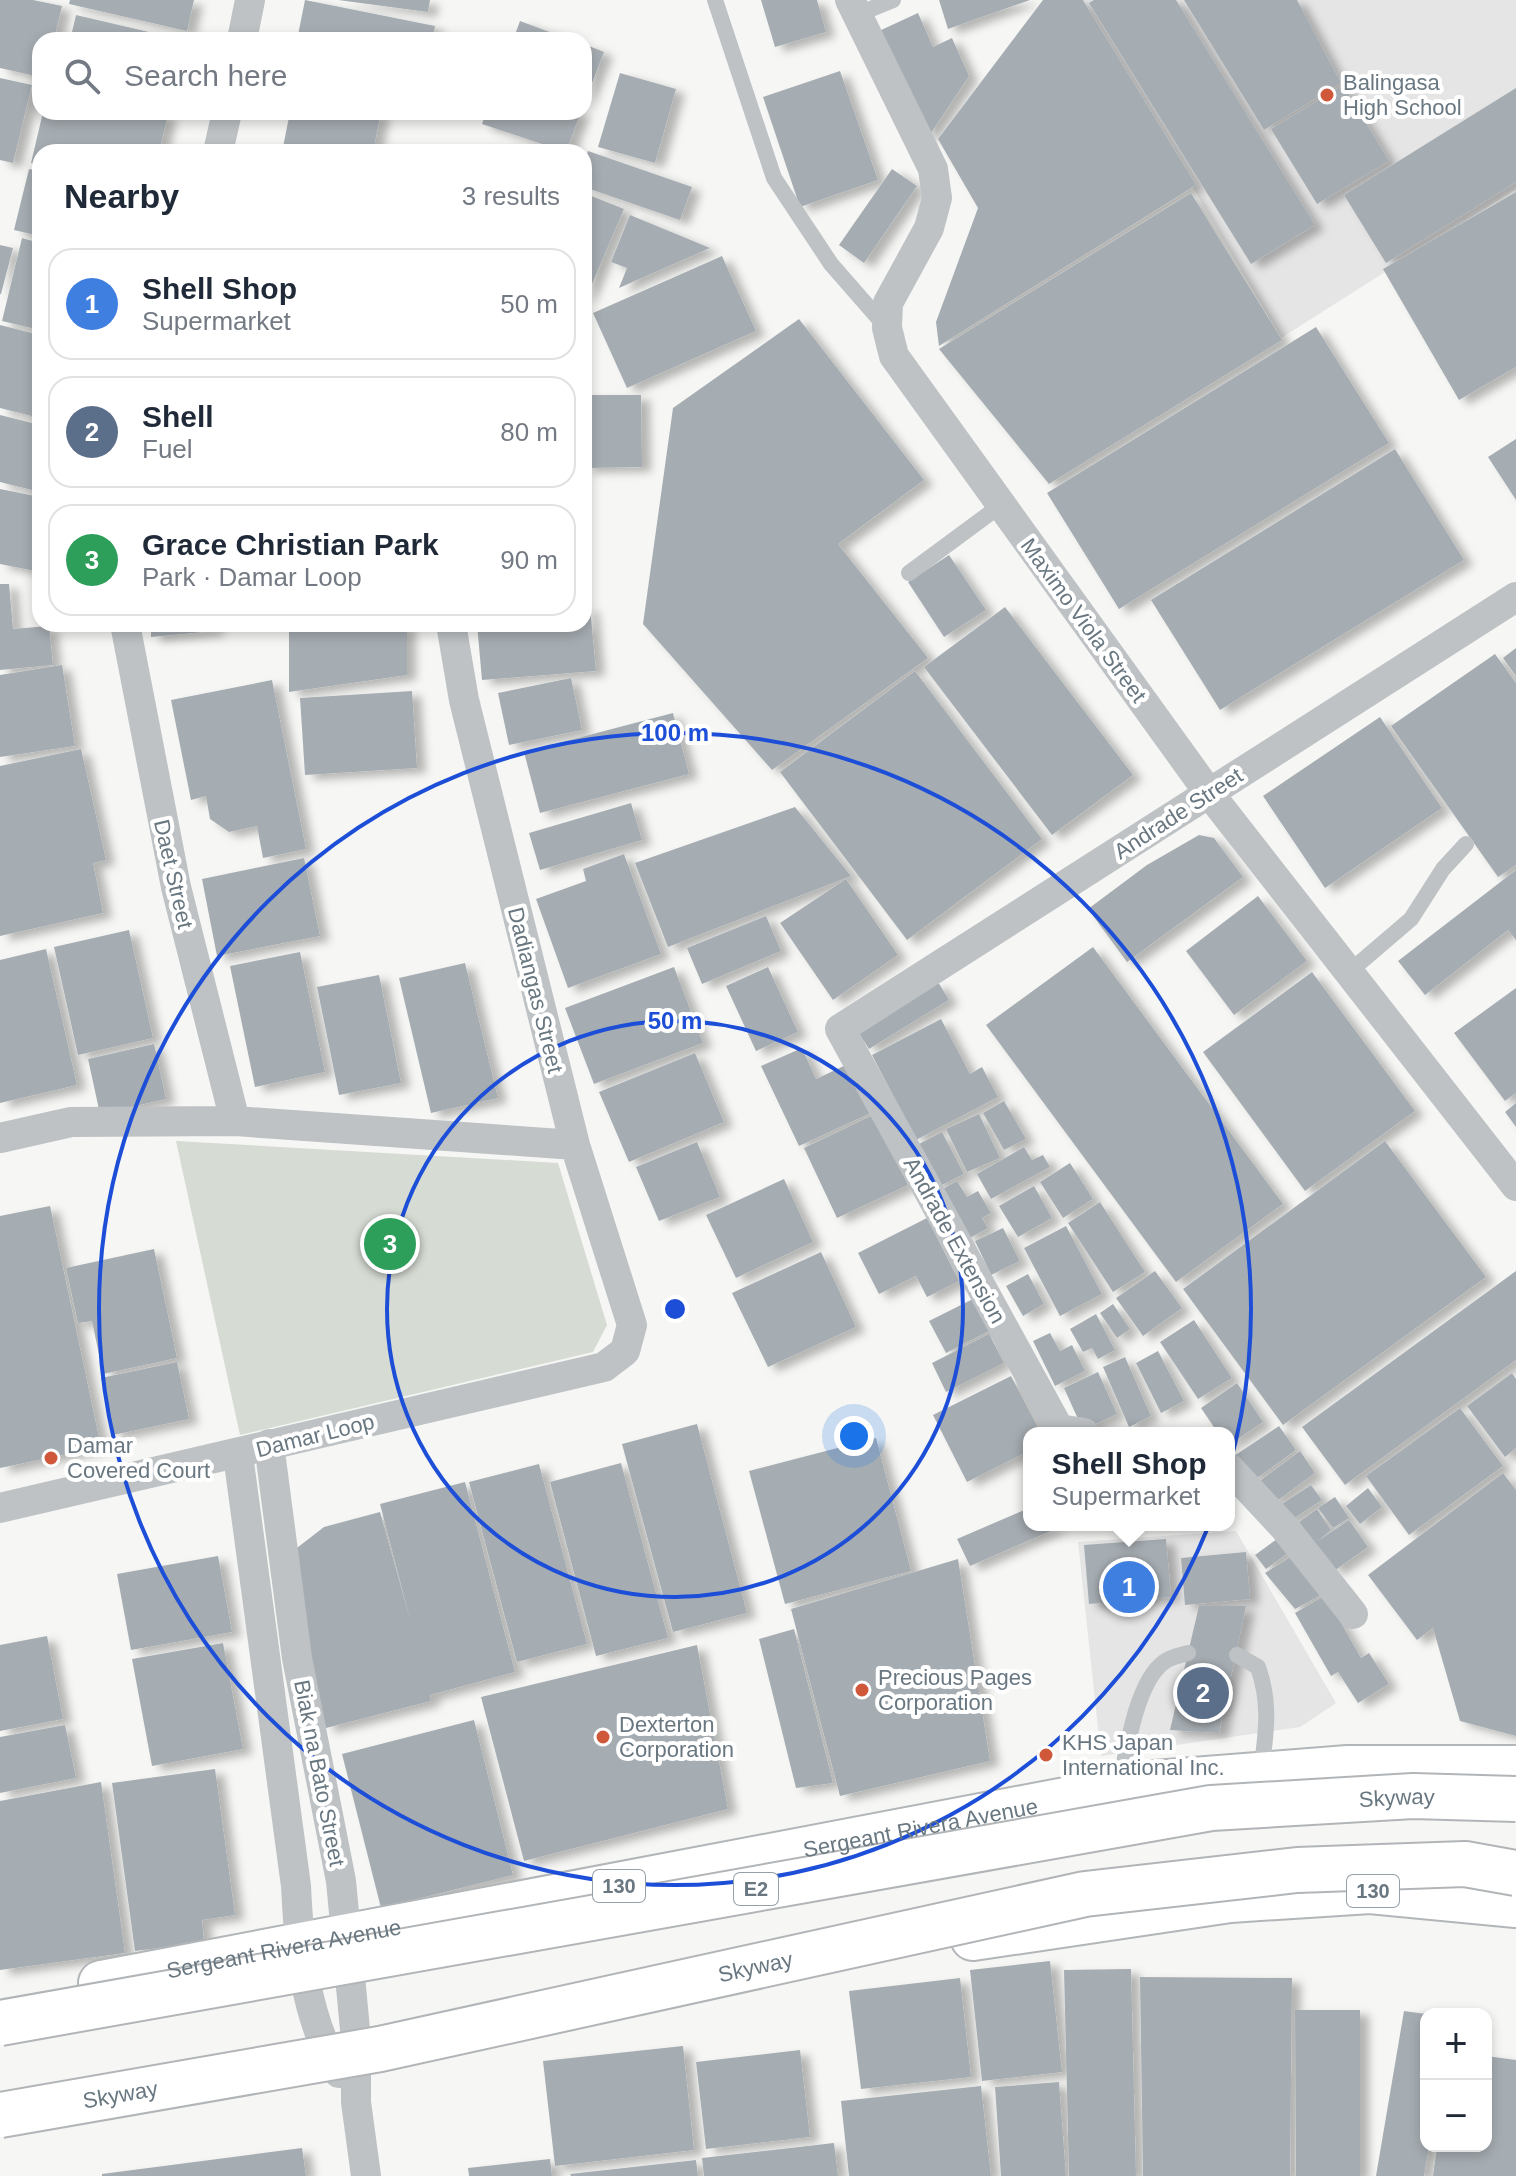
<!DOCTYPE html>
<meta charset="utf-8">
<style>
:root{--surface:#fff;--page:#f2f2f3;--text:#1f2937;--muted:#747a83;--line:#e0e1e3;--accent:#2563eb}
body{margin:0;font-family:Arial,sans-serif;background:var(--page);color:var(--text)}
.controls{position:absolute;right:24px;bottom:24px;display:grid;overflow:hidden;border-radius:16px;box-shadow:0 4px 12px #0003}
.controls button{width:72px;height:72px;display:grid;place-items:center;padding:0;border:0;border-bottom:2px solid var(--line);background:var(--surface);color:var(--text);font:40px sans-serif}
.you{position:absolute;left:854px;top:1436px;width:28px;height:28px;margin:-20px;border:6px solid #fff;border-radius:50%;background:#1a73e8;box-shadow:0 0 0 12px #1a73e833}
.badge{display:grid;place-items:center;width:52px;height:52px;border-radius:50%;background:var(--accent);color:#fff;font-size:26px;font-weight:700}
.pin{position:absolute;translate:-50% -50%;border:4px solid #fff;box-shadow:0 2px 8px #0006}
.popup{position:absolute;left:1023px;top:1427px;width:212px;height:104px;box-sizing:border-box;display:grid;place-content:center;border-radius:16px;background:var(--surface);filter:drop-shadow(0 2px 6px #0005);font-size:26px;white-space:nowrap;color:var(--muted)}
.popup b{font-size:30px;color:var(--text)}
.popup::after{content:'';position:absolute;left:50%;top:100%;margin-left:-16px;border:16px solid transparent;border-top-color:var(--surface)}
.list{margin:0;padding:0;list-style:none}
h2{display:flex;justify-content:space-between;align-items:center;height:104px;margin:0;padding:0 32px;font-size:34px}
h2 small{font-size:26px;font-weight:400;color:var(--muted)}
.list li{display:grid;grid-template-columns:52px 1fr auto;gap:24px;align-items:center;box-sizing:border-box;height:112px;margin:0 16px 16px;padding:0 16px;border:2px solid var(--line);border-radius:24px}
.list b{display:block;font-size:30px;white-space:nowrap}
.list p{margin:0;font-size:26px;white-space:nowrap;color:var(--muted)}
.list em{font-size:26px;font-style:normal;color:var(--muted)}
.icon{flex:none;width:44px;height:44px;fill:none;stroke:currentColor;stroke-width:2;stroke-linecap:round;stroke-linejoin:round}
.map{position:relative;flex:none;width:1516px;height:2176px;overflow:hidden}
.search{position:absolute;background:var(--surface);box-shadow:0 4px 12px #0003;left:32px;top:32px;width:560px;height:88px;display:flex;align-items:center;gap:20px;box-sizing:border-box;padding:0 28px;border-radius:24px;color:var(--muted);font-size:30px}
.panel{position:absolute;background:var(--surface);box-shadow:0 4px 12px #0003;left:32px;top:144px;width:560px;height:488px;border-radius:24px}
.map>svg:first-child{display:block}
.built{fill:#e4e5e4}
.green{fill:#d6dbd3}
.building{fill:#a6adb2;filter:url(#shadow)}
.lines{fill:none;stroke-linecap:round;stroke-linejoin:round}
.primary-casing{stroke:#b2b6b9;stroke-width:48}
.service{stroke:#bec2c5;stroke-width:16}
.minor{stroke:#bec2c5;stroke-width:30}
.primary{stroke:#fff;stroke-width:44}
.motorway-bridge-casing{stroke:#b2b5b8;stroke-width:48;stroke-linecap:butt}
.motorway-bridge{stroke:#fff;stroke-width:44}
.ring{fill:none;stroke:#1d4ed8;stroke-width:4}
.poi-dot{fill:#d0583a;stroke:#fff;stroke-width:3}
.labels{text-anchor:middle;stroke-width:8;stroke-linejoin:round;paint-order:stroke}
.shield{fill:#fff;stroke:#96a0a7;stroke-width:2}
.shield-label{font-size:20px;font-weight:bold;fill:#697781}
.poi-label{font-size:22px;fill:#697781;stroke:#fff;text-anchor:start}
.street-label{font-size:22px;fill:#697781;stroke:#fff}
.centre{fill:#1d4ed8;stroke:#fff;stroke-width:4}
.ring-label{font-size:24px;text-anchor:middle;font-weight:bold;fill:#1d4ed8;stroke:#fff;stroke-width:8;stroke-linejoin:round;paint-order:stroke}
</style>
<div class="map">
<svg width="1516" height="2176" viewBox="0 0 1516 2176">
<defs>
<filter id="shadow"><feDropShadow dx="9" dy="5" stdDeviation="4" flood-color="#0004"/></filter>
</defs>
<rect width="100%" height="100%" fill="#f6f6f4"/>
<!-- built -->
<path class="built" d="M1083,0H1516V189L1281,338Z
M1236,1531L1336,1703L1300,1727L1101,1756L1078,1542Z"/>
<!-- green -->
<path class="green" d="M176,1141L558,1163L607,1325L593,1352L240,1435Z"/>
<!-- building -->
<path class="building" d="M0,0H33L62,6L54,40H40V77L0,68Z
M70,0H194L187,31L69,4Z
M305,0L435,26L432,40H297Z
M338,0H430L428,12Z
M761,0H817L826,32L775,47Z
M939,0H1030L948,29Z
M1043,0H1083L1196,185L939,346L936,322L978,208L938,139Z
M1094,0H1176L1315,225L1251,264L1089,3Z
M1184,0H1297L1341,83L1264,130Z
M918,13L933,47L952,38L969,76L927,139L879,31Z
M76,15L179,39V40H70Z
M520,21L571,40H513Z
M584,44L604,52L584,104Z
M840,71L878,180L800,207L763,97Z
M620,73L676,89L655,163L598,147Z
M0,78L32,85L13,163L0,160Z
M1343,85L1389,161L1317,204L1271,129Z
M1516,88V182L1386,263L1344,195Z
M43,112H154L168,115L159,152H40V165L31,163Z
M290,112H381L373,152H282Z
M486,112H581L566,152L482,124Z
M588,151L692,187L680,220L584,187V163Z
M29,169L40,171V236L14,230Z
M892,169L917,186L864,263L839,245Z
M1516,192V367L1459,400L1383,269Z
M584,193L624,209L586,298L584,297Z
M1191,193L1282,340L1049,484L939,349Z
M630,215L710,248L619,288L627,268L611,262Z
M22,238L40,243V330L2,321Z
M0,245L13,248L1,294H0Z
M722,256L756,331L627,388L593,313Z
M799,319L924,480L838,544L928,658L772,770L643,624L673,408Z
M0,325L40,335V418L0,408Z
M1316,327L1389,443L1119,609L1047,493Z
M584,395H641L642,467L584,468Z
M0,415L40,425V492L0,482Z
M1516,439V500L1488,457Z
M1395,449L1464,560L1220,710L1151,600Z
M0,489L40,497V572L0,564Z
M949,555L986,610L944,637L908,582Z
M0,584H9L13,629L49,626L53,665L0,670Z
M590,607L596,671L482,680L477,624H584V608Z
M1005,607L1133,775L1052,835L924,667Z
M151,624H215L214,631L151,637Z
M289,624H407V675L289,692Z
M1516,648V676L1503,658Z
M1495,654L1516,683V865L1498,877L1391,726Z
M62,665L75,746L0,757V675Z
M915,671L1042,839L907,940L780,772Z
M571,678L582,730L509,745L498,693Z
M272,680L306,849L263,858L257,826L229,832L210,819L206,796L191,800L171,700Z
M412,691L417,768L305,775L300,698Z
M673,713L689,774L540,813L524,752Z
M1380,717L1442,808L1325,888L1263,796Z
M81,749L106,860L93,863L103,913L0,936V766Z
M631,803L642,840L540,870L529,833Z
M795,807L851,876L668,947L635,863Z
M1199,835L1214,838L1243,877L1127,962L1088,909L1147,865Z
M624,854L661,954L568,988L536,899L586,881L583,869Z
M304,858L320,936L217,956L202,879Z
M1516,870V940L1508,930L1425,995L1398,961Z
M846,879L898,955L833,1000L780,923Z
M1258,896L1307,961L1234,1015L1186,951Z
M766,916L781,951L702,984L687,948Z
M129,930L153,1038L78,1055L54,947Z
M1093,947L1283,1204L1176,1282L986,1025Z
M46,949L77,1085L0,1103V960Z
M300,952L325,1072L255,1087L230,966Z
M465,963L498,1098L431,1113L399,978Z
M674,967L703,1043L594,1084L565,1008Z
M768,967L798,1032L756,1051L726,986Z
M1312,972L1415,1111L1305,1191L1203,1052Z
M379,975L401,1083L339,1095L317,987Z
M938,982L949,1000L869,1049L858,1032Z
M1516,988V1093L1505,1101L1454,1033Z
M941,1019L970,1074L982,1067L998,1097L916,1140L872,1055Z
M154,1044L166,1099L100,1114L88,1059Z
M802,1048L816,1079L848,1064L871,1113L799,1146L761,1066Z
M695,1053L724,1122L629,1162L599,1092Z
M1004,1101L1026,1139L1004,1150L983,1113Z
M1516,1103V1127L1505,1112Z
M875,1114L908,1185L837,1218L804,1148Z
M979,1114L1000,1158L967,1172L946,1129Z
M942,1132L964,1174L936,1188L915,1146Z
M1385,1141L1486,1277L1283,1425L1183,1289Z
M697,1142L720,1197L659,1221L636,1167Z
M1024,1147L1032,1160L1043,1155L1050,1167L991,1199L977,1174Z
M1070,1163L1093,1199L1063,1218L1040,1182Z
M784,1179L813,1242L736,1278L706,1215Z
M957,1181L967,1197L978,1191L991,1213L982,1218L988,1228L968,1239L941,1190Z
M1034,1186L1052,1218L1018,1237L999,1206Z
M1100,1202L1145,1272L1113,1292L1068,1223Z
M50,1206L101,1447L0,1468V1216Z
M927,1218L959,1281L927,1297L916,1276L879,1294L858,1253Z
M1066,1226L1102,1294L1060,1316L1024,1248Z
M1003,1228L1020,1261L991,1275L975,1241Z
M154,1249L177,1358L103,1374L92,1321L78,1323L66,1268Z
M821,1252L856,1327L768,1367L732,1293Z
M1155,1271L1182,1308L1143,1336L1116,1298Z
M1516,1271V1360L1345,1485L1302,1427Z
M1028,1274L1044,1304L1023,1316L1006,1286Z
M977,1297L993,1329L946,1353L929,1321Z
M1113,1304L1130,1329L1117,1338L1100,1313Z
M1096,1314L1115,1350L1098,1359L1092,1348L1083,1352L1070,1329Z
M1194,1320L1232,1378L1198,1399L1160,1342Z
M1050,1333L1060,1351L1072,1345L1085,1371L1055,1386L1033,1341Z
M989,1334L1004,1363L946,1392L932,1363Z
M1158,1351L1184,1401L1161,1413L1136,1363Z
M1125,1357L1151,1416L1129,1427L1103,1367Z
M177,1362L189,1419L113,1435L101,1378Z
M1098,1372L1117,1414L1083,1430L1064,1388Z
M1512,1373L1516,1379V1448L1505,1457L1467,1406Z
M1011,1376L1041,1433H1029V1451L967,1482L933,1415Z
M1237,1383L1263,1422L1229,1445V1433H1218L1201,1408Z
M1460,1408L1503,1466L1409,1535L1366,1476Z
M697,1424L747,1613L673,1632L622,1444Z
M1279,1426L1296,1450L1253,1481L1234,1456Z
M876,1438L911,1571L785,1604L749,1471Z
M1300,1451L1315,1473L1273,1504L1257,1483Z
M621,1463L668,1638L596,1656L550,1482Z
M539,1464L587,1644L517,1662L469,1482Z
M1503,1473L1516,1490V1736L1460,1721L1433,1628L1417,1640L1368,1575Z
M465,1482L515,1672L430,1695L431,1701L326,1728L289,1588L293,1551L324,1527L380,1512L411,1623L380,1504Z
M1311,1485L1322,1500L1287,1523L1277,1507Z
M1368,1488L1382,1507L1360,1524L1346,1506Z
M1335,1497L1349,1518L1333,1528L1318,1508Z
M1029,1508V1525L1060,1527L970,1566L957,1539Z
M1317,1509L1331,1530L1318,1541L1349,1520L1368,1547L1334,1571L1299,1522Z
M1281,1536L1292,1550L1266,1569L1255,1555Z
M1166,1539L1171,1597L1089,1604L1084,1545Z
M1246,1552L1250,1599L1185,1605L1181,1558Z
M1295,1554L1323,1594L1295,1609L1265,1573Z
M218,1556L232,1632L131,1650L117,1574Z
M958,1559L990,1761L840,1796L791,1609Z
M1322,1597L1335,1612L1361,1658L1369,1653L1389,1684L1358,1703L1338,1672L1331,1676L1295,1613Z
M1199,1606H1246L1219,1733L1170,1730Z
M794,1629L833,1783L796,1788L759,1639Z
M47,1636L63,1719L0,1731V1645Z
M223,1643L243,1749L152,1766L132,1659Z
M697,1645L728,1809L524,1861L481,1697Z
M474,1720L513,1875L381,1908L342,1754Z
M65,1725L76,1778L0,1793V1737Z
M215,1769L235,1915L202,1920L204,1942L135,1951L112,1783Z
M101,1782L125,1953L0,1970V1801Z
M1050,1961L1062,2072L982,2081L970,1970Z
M1131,1969L1136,2176H1069L1064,1970Z
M1140,1977L1292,1978L1290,2176H1143Z
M960,1978L971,2077L861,2089L849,1991Z
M1295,2010H1360V2176H1296Z
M1404,2011L1426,2014V2146H1429L1424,2176H1376Z
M683,2046L694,2150L555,2166L543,2061Z
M800,2050L810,2137L706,2149L696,2062Z
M1486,2056L1516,2060V2176H1433L1437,2146H1486Z
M1059,2082L1066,2176H1001L995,2087Z
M981,2086L991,2176H849L841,2101Z
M834,2143L838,2176H704L702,2158Z
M302,2148L306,2176H102V2174Z
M550,2159L552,2176H469L468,2168Z
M696,2160L698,2176H571L570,2174Z"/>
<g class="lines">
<!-- primary casing -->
<g class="primary-casing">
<g id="primary">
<path d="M973,1938L1230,1900L1370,1891L1516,1905"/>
<path id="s1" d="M101,1983L1155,1783L1348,1768H1516"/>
</g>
</g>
<!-- service -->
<path class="service" d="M715,0L774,178L831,264L886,327
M856,15L893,0
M909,573L1001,505
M1349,972L1411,919L1443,869L1466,844
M1237,1655L1258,1667C1271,1704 1266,1734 1261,1772
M1120,1785C1126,1753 1136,1682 1164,1662C1170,1657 1181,1655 1188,1653"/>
<!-- minor -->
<path class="minor" d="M850,0L933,169L937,198L929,228L888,303L887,328L894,356L1209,793L1516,1186
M242,40L250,0
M218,152L227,112
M125,624L176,887L235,1121
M0,1138L71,1122L235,1121L575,1145
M1084,1433L1059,1429L840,1029L1516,597
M269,1444L297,1658L341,1881L356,2040V2102L366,2176
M238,1455L296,1886C299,1949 305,2018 339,2073
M1229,1468L1284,1527L1353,1614
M0,1508L604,1367L625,1351L632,1325L575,1145L464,700L451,624"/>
<!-- primary -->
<use href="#primary" class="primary"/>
<!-- motorway-bridge casing -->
<g class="motorway-bridge-casing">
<g id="motorway-bridge">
<path id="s2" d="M0,2023L1211,1808L1413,1796L1516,1799"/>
<path id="s3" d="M0,2115L380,2049L1085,1894L1297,1870L1465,1864L1516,1873"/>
</g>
</g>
<!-- motorway-bridge -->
<use href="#motorway-bridge" class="motorway-bridge"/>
</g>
<!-- distance rings -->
<g class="ring">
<circle cx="675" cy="1309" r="288"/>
<circle cx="675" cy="1309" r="576"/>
</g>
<!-- markers -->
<g class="poi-dot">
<circle cx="1327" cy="95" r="8"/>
<circle cx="51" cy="1458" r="8"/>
<circle cx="862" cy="1690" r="8"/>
<circle cx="603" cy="1737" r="8"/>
<circle cx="1046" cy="1755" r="8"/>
</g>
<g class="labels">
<!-- shield labels -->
<g class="shield">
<rect x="593" y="1870" width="52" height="32" rx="6"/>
<rect x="734" y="1873" width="44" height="32" rx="6"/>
<rect x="1347" y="1875" width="52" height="32" rx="6"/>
</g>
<g class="shield-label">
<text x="619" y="1893">130</text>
<text x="756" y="1896">E2</text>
<text x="1373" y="1898">130</text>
</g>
<!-- poi labels -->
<g class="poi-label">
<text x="1343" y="90">Balingasa<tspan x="1343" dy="25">High School</tspan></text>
<text x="67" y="1453">Damar<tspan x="67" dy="25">Covered Court</tspan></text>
<text x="878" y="1685">Precious Pages<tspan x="878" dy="25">Corporation</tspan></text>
<text x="619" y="1732">Dexterton<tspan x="619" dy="25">Corporation</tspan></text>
<text x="1062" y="1750">KHS Japan<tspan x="1062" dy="25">International Inc.</tspan></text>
</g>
<!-- street labels -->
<g class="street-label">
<text transform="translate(1084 620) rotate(54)" y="8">Maximo Viola Street</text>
<text transform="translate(1178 813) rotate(-33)" y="8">Andrade Street</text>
<text transform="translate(174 874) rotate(77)" y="8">Daet Street</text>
<text transform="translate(536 990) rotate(76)" y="8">Dadiangas Street</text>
<text transform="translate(955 1240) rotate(61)" y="8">Andrade Extension</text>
<text transform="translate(315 1435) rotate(-14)" y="8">Damar Loop</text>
<text transform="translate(320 1773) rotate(79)" y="8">Biak na Bato Street</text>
<text dy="8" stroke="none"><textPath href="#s2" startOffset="1416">Skyway</textPath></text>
<text dy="8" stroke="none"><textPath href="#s1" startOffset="834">Sergeant Rivera Avenue</textPath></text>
<text dy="8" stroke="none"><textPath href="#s1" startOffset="186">Sergeant Rivera Avenue</textPath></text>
<text dy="8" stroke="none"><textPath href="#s3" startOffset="770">Skyway</textPath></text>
<text dy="8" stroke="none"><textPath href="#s3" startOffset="122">Skyway</textPath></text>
</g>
</g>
<circle cx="675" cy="1309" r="12" class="centre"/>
<g class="ring-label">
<text x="675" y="741">100 m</text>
<text x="675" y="1029">50 m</text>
</g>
</svg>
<div class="controls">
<button>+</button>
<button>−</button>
</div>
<div class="you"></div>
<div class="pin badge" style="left:1129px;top:1587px;background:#3f7fe0">1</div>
<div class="popup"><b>Shell Shop</b>Supermarket</div>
<div class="pin badge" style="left:1203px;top:1693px;background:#5c6f8a">2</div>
<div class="pin badge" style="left:390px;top:1244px;background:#2e9e5b">3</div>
<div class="search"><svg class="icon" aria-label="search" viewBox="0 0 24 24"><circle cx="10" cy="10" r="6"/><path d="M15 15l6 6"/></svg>Search here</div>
<section class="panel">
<h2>Nearby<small>3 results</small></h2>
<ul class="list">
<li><span class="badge" style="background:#3f7fe0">1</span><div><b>Shell Shop</b><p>Supermarket</p></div><em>50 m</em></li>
<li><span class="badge" style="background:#5c6f8a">2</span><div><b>Shell</b><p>Fuel</p></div><em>80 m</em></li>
<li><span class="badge" style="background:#2e9e5b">3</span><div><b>Grace Christian Park</b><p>Park · Damar Loop</p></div><em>90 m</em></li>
</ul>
</section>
</div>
